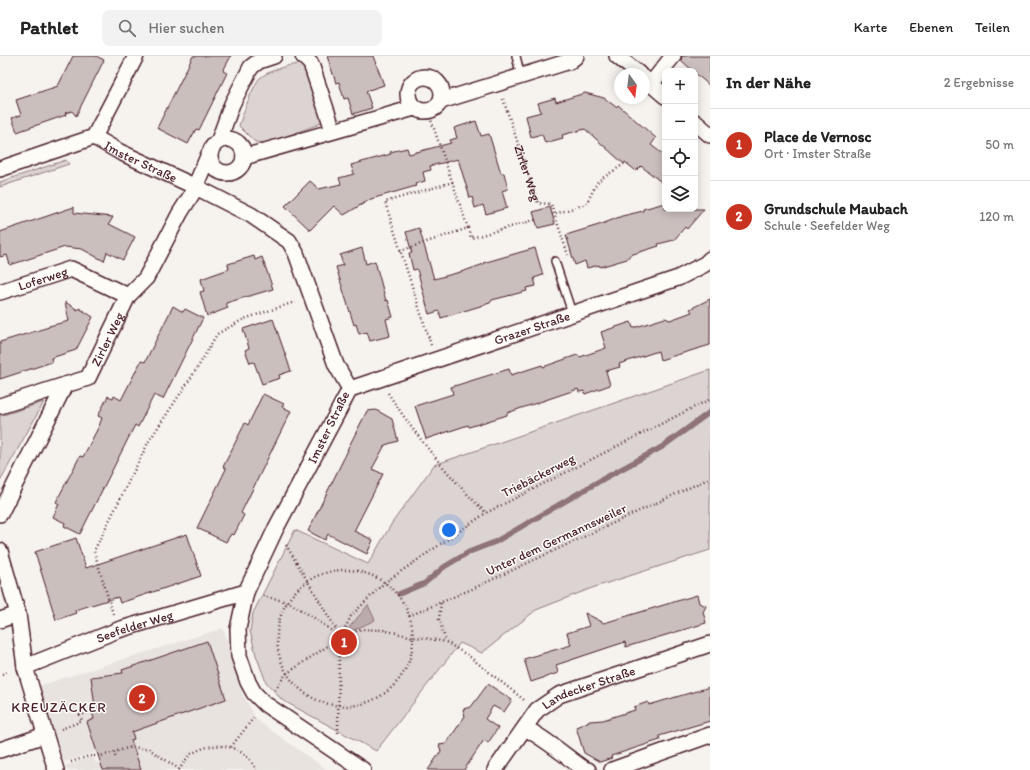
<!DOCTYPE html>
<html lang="de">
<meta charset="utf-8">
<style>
:root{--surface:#fff;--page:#f2f2f2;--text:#222;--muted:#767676;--line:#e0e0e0;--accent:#c8321e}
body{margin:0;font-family:Itim,sans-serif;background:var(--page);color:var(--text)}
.controls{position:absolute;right:12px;top:12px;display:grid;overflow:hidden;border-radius:8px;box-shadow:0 2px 10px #0003}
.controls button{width:36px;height:36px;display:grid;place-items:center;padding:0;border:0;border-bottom:1px solid var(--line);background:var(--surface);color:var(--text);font:20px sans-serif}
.compass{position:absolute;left:614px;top:12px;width:36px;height:36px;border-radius:50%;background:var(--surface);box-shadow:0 2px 10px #0003;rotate:166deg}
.you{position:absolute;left:449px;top:474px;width:14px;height:14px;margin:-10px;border:3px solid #fff;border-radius:50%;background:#1a73e8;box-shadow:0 0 0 6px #1a73e833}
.badge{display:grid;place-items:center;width:26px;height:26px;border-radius:50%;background:var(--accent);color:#fff;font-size:13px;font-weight:700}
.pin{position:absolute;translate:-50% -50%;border:2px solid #fff;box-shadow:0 1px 4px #0006}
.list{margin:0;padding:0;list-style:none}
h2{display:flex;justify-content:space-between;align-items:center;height:52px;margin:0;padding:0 16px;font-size:17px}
h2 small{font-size:13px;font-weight:400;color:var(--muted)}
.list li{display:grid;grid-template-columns:26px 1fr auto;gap:12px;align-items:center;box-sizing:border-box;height:72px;padding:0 16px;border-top:1px solid var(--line)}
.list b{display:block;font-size:15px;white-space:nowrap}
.list p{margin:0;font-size:13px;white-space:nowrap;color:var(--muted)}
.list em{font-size:13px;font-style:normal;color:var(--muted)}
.icon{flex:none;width:22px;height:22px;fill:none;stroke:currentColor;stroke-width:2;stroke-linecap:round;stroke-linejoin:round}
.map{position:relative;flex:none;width:710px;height:714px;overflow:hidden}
header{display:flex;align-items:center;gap:24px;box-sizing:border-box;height:56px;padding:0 20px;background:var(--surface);border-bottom:1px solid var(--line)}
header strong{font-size:19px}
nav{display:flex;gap:22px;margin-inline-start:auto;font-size:14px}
.search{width:280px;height:36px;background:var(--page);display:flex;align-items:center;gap:10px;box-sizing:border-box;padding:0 14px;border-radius:8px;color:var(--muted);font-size:15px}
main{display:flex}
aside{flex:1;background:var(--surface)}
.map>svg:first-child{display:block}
.built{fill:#e9e3e0}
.green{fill:#dcd4d2;stroke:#937a7e}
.water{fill:#bbabac;stroke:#8e7378}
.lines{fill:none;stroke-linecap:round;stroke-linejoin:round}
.stream{stroke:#8e7378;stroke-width:5.5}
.building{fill:#cbbfbe;stroke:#4a1f2b}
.lane-casing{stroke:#4a1f2b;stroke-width:10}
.street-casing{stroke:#4a1f2b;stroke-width:18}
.path{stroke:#4a1f2b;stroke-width:2.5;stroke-dasharray:1 3;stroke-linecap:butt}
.lane{stroke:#fdfcf7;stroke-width:7}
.street{stroke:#fdfcf7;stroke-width:15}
.labels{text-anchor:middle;stroke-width:3;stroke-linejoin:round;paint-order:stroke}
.street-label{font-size:13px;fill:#4a1f2b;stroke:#fdfcf7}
.neighbourhood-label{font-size:14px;letter-spacing:1px;fill:#4a1f2b;stroke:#fdfcf7}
</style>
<header>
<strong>Pathlet</strong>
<div class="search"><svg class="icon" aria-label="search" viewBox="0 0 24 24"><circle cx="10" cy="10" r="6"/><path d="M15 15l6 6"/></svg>Hier suchen</div>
<nav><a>Karte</a><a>Ebenen</a><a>Teilen</a></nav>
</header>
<main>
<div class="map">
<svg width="710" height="714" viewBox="0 0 710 714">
<rect width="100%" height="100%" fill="#f6f3ef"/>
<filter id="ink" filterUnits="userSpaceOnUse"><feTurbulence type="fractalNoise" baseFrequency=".025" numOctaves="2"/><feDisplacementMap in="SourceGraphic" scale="8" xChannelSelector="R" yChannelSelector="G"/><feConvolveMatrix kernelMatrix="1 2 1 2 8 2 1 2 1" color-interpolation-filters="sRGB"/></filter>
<g filter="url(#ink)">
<!-- built -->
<path class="built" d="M223,572L244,641L257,664L327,714H66L65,710L91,701L94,702L96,707L135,695L131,686L64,706L38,630Z"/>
<!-- green -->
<path class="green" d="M300,8L309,12L324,59L322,66L317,69L267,87L255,86L239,70C241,62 254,27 260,22C270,14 287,9 300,8Z
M66,104L69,108L0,131V126Z
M710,314V494L592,532L536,554L482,597L460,587L376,695L282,644L266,626L256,599L250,575L253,557L295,474L368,508L392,467L434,409Z
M44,346L0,425V360Z"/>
<!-- water -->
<path class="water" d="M368,549L375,564L342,580Z"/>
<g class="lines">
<!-- stream -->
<path class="stream" d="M399,538L425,527L444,511L469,496L495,486L603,423L662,391L710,356"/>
</g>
<!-- building -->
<path class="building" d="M73,0H96L104,4L76,60L72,55L65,57L66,59L17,76L12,62L21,59L16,44L58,30Z
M193,0H231L223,15L227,17L199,74L196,73L188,88L157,72Z
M327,0H373L384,29L366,35L372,52L353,58L348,42L344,43L339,26L336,27Z
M682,0H710V30L695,17V15H693L681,4Z
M585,37L604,42L616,51L618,49L656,82L651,89L664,99L662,101L665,103V129L641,110L636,115L625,106L624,108L585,73L562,79L563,82L545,87L542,78L531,81L526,60L541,56L538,47L555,42L556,46Z
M476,65L481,80L489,78L501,117H504L508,133L502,135L507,152L486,158L483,149L475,152L472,141L470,142L458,103L430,110L431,114L423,116L425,125L415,128L416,130L371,143L344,159L334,150L310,174L285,150L310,125L319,133L341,128L339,122L354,118L351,109L391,98L390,96L407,92L409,98L451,87L450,84L457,82L454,72Z
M665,147V153H704L687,173L685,171L674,184L658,188L659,190L630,199L627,203L600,211L599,209L587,212L585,205L575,209L566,179L602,168L622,160L643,155V153Z
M74,151V157L113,161L109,168L135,181L123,204L107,196L104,205L82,193L65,191L10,209L7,199L0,201V176Z
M550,151L555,168L538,172L533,156Z
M419,172L434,223L464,215L484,208L483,207L535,192L543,219L534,222L536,230L526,232L527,235L492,244L490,247L441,262L439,255L429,258L417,213L413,214L409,197H412L406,176Z
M362,192L366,208L375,205L386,245L388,244L393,261L386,263L390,280L370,285L367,276L359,278L356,268L354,269L336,211L343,209L340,199Z
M254,200L255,204L262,201L273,233L226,247L228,252L207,260L200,236L204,235L201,223L229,213L228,208Z
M710,243V289L660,304L658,295L619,308L620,311L606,315L610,329L585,338L584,335L579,336L578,333L507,357V359L469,371L468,369L426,383L415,350L453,338L451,331L509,313L511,319L542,309L543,311L577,299L580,301L606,292L601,276L631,266L633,272L665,262L670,264L692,256L690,253Z
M65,246L78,254L79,252L93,261L76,294L51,302L52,306L0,323V286L49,271V270L69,265Z
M173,250L183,256L185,253L203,262L163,343L154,339L138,371L135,369L80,478L64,470L65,467L53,461L59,448L56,446L80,400L83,401L99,370L102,362L98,360L108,340L113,342L114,340L121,344L141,305L145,306Z
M273,263L291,315L279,319L280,322L262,328L254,306L250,307L245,294L249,292L243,273Z
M263,338L284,348L282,351L291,355L241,457L244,459L234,479L231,478L226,486L197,472L226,413L223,411L245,367L248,369Z
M376,354L392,363L398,385L385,389L372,413L383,418L354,475L373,484L367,498L328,478L325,484L308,475L348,394H347L367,355Z
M187,478L201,520L120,547L118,541L75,554L76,557L56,564L35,496L76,482L86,512Z
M697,539L699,547L706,550L703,556L706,567L626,591L625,586L556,609L558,617L531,626L524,603L571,589L567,577L589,570L585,557L604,567Z
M207,585L226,643L132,676L134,683L131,684L141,714H103L87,666L94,663L91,652L95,651L91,621L123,617L122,614Z
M488,628L512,644L504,656L493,650L485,663L498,672L488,687L484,684L464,714H428L441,695L439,689L446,688L465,660L463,653L471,651Z
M710,631V665L659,680L660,684L611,700L612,702L600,706L584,697L576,671L590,665L603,664L635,654L634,651L648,646L649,649Z"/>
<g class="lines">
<!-- lane casing -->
<g class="lane-casing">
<path id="lane" d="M516,0L521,21
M555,205L572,257"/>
</g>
<!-- street casing -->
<g class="street-casing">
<g id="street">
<path d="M303,0L311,8L333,74"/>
<path d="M617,0L639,18"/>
<circle cx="425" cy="38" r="17"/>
<path d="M644,22L665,40"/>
<path d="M651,28L673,0"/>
<path d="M441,45L570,5L576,0"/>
<path d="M695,66L710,79"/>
<path id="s2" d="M94,81L120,96L196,131L251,159L289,185L296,197L336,309L350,333L276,472L246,536L238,573L239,600L248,626L254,637L265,648L363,714"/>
<circle cx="227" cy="100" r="17"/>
<path d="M219,84L232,48L251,11L259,5L274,0"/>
<path d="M244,101L414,52"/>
<path d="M0,113L94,81L136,0"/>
<path id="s3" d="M0,236L71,213L128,240"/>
<path id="s4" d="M350,333L678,222L705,208L710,203"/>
<path d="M0,350L65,329"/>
<path id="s5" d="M0,458L65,329L88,322L128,240L146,222L180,157L192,138L209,98"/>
<path d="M0,495L18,558L0,564"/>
<path d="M18,558L25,611L56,714"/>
<path id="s6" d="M25,611L118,574L246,536"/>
<path d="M525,672C546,683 564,699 584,713L588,714"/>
<path d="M0,694L45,679"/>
<path id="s7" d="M495,714L537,654L559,639L710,588"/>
<path d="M612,714L710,679"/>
</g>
</g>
<!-- path -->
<g class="path">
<path id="s1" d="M503,43L538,147L551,148L568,199"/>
<path d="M552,159L586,148L598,125L624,108"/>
<path d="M468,172L471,182L535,164"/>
<path d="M400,195L468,172L430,61"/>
<path d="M431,289L385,146L453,126"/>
<path d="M388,337C416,380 449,421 486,457"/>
<path d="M286,489L341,581"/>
<circle cx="345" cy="582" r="68"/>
<path d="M263,540L288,546L313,561L339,580"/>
<path d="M441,547L439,563L446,586"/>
<path d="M113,558L94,495L149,385L198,311L217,278L244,263L295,246"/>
<path d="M409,560L472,533L710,422"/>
<path d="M2,618L9,616"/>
<path d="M275,634L286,618L341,581L351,560L384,527L486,457L710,343"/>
<path d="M61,673L82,665L80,659L92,656"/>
<path d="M338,677L339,600L341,581L361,573L383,574L413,581L425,582L446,586L470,601L524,644"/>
<path d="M231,691L255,660"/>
<path d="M114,696L116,703"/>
<path d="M71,706L89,700H101L131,691L149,693L179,713"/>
<path d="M179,714C182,709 186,703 190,699C212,683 245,688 256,714"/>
</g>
<!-- lane -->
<use href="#lane" class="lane"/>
<!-- street -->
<use href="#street" class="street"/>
</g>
</g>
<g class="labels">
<!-- street labels -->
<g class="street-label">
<text dy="5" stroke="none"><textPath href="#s2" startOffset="53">Imster Straße</textPath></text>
<text dy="5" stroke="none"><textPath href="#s1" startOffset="78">Zirler Weg</textPath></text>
<text dy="5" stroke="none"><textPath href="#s3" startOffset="45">Loferweg</textPath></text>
<text dy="5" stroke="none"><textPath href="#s4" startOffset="192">Grazer Straße</textPath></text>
<text dy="5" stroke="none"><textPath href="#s5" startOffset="212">Zirler Weg</textPath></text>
<text transform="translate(328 371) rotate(-64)" y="5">Imster Straße</text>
<text transform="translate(538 419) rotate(-27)" y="5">Triebäckerweg</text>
<text transform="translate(556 483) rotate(-25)" y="5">Unter dem Germannsweiler</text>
<text dy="5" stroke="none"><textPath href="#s6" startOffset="117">Seefelder Weg</textPath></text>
<text dy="5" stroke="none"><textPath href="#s7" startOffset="130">Landecker Straße</textPath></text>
</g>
<!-- neighbourhood labels -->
<g class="neighbourhood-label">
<text x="59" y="656">KREUZÄCKER</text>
</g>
</g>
</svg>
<div class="controls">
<button>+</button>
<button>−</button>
<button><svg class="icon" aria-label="locate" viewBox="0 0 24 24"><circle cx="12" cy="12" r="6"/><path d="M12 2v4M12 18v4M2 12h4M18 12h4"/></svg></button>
<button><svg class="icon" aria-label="layers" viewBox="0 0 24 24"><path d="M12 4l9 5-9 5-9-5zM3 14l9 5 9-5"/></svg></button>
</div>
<svg class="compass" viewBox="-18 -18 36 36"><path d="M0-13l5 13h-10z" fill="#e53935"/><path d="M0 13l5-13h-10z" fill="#767676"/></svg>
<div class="you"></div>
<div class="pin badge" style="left:344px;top:586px">1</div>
<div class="pin badge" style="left:142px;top:642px">2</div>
</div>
<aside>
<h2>In der Nähe<small>2 Ergebnisse</small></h2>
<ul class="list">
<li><span class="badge">1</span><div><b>Place de Vernosc</b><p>Ort · Imster Straße</p></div><em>50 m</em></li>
<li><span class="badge">2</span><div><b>Grundschule Maubach</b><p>Schule · Seefelder Weg</p></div><em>120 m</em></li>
</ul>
</aside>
</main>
